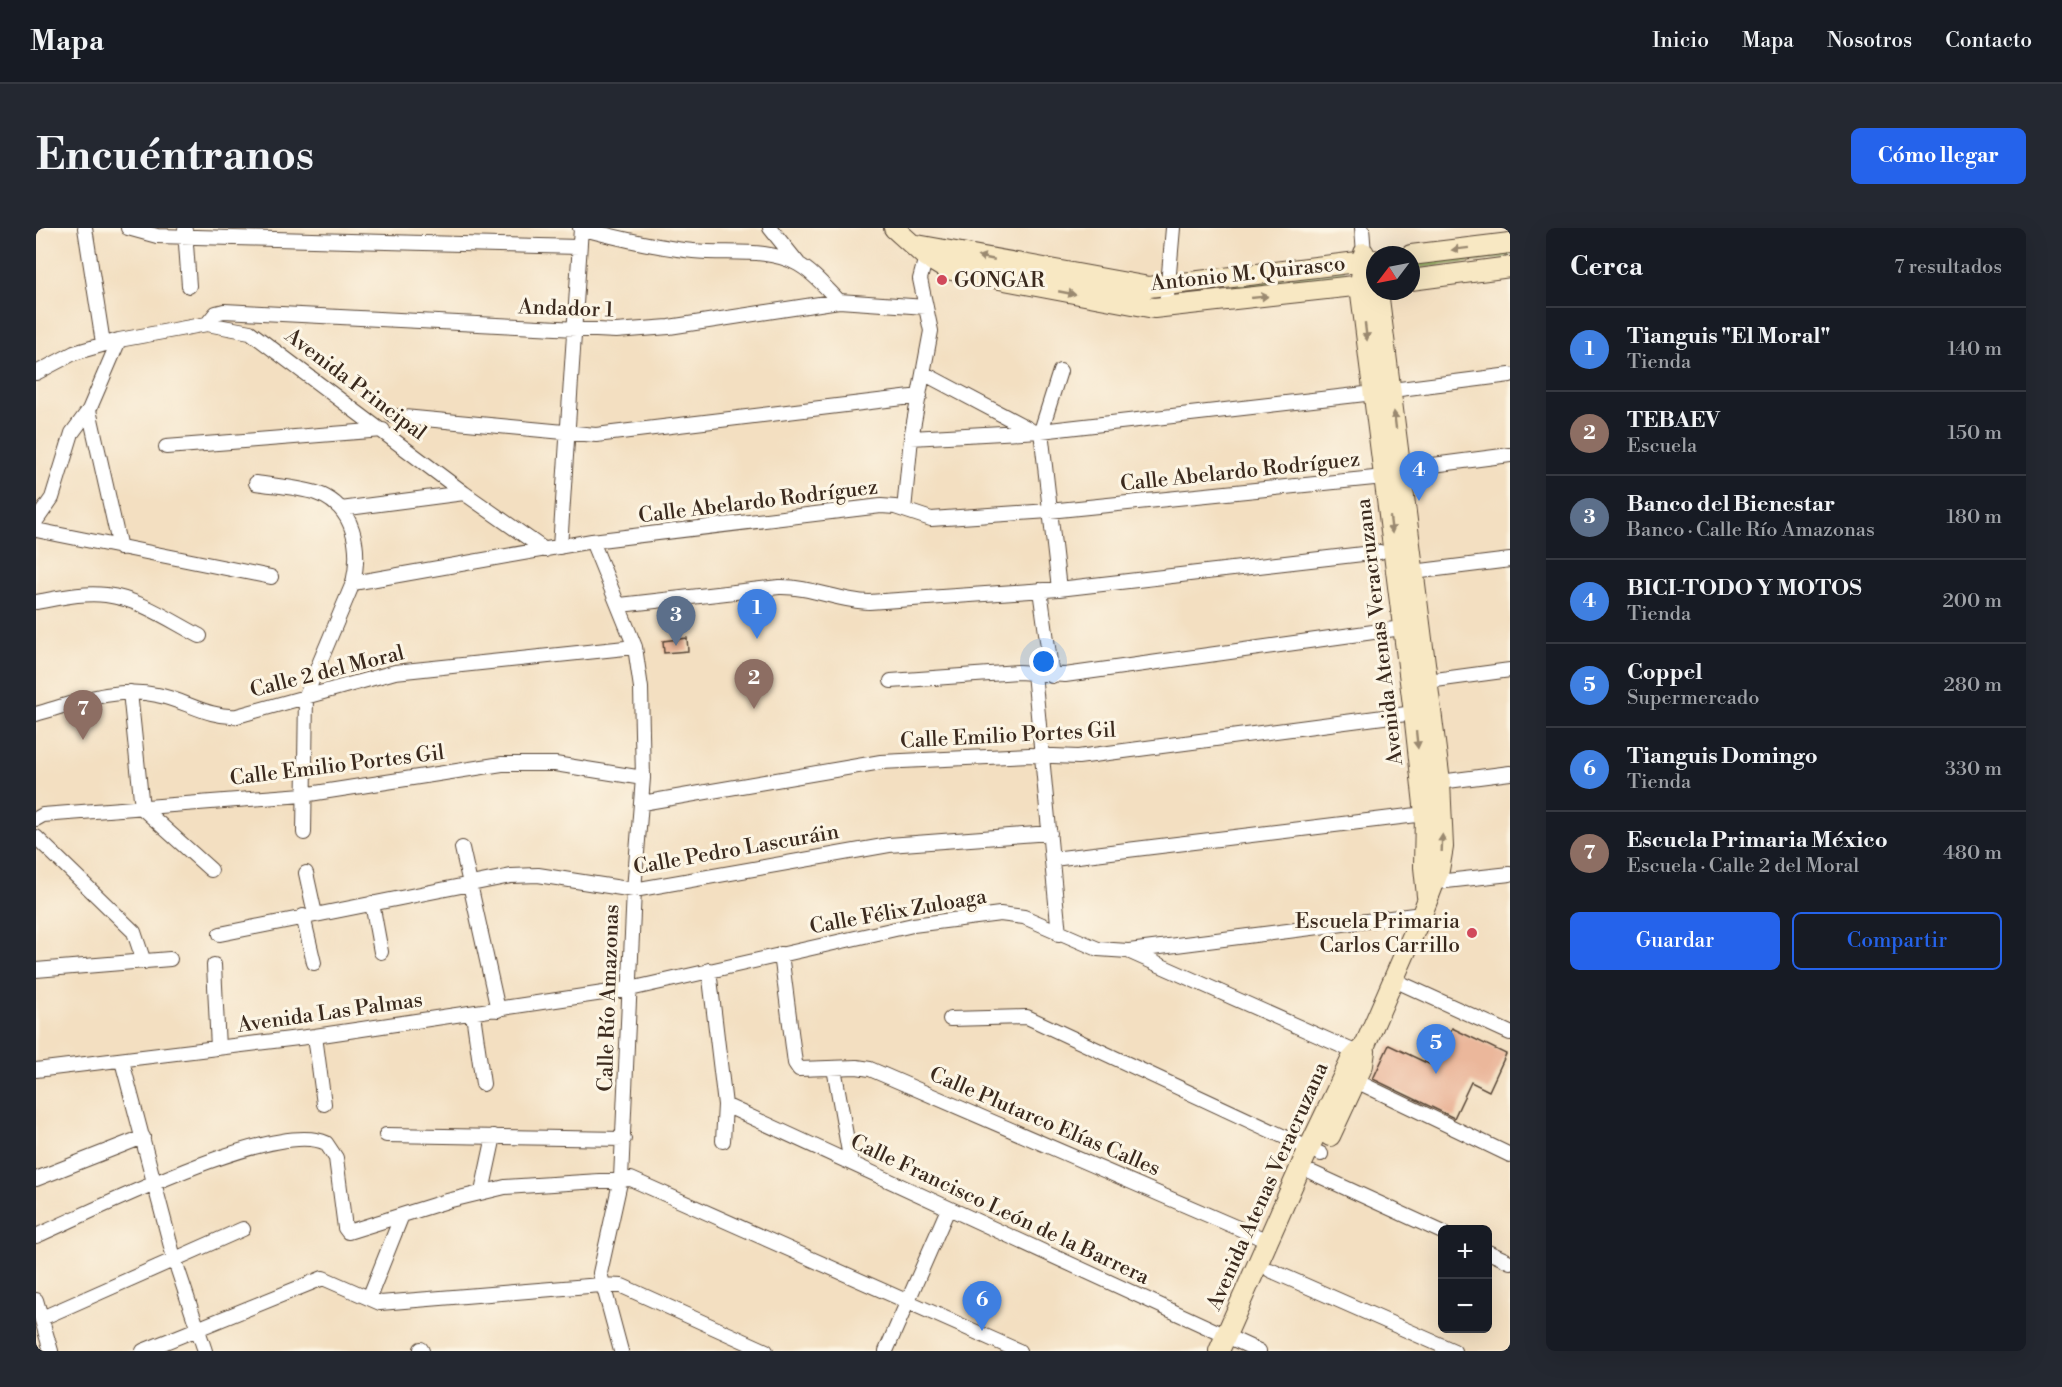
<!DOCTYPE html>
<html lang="es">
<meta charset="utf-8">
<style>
:root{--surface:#171b24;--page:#242831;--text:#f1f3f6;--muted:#9ea1a6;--line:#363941;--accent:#2563eb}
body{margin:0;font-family:"Libre Bodoni",serif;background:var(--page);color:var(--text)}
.controls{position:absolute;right:18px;bottom:18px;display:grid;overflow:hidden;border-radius:9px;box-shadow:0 6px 24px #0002}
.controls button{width:54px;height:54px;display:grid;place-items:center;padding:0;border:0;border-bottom:2px solid var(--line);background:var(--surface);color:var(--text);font:30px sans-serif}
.compass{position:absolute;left:1330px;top:18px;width:54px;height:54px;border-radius:50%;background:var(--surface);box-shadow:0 6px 24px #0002;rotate:238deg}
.you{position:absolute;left:1008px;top:434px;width:21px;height:21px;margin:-15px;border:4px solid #fff;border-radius:50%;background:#1a73e8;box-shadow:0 0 0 9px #1a73e833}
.badge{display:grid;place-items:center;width:39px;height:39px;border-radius:50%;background:var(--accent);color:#fff;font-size:20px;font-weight:700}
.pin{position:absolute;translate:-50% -50px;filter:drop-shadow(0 2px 3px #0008)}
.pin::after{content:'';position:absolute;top:32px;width:21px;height:18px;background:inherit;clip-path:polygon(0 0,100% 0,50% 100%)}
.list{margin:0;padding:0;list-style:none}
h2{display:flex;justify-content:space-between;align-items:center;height:78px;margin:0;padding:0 24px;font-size:26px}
h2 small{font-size:20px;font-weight:400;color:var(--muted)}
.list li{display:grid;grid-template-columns:39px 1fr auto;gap:18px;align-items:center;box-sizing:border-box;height:84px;padding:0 24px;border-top:2px solid var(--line)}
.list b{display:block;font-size:22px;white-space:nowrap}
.list p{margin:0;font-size:20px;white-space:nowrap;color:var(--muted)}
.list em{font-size:20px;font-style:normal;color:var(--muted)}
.actions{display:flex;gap:12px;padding:18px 24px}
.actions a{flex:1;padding:14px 0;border:2px solid var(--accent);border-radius:9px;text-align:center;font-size:21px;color:var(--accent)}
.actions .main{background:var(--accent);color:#fff}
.map{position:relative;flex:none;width:1474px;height:1123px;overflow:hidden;border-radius:9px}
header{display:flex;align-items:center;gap:36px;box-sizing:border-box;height:84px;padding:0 30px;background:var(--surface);border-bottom:2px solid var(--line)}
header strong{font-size:28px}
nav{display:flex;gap:33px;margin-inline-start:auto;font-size:21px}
.intro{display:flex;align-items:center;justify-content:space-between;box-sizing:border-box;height:144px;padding:0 36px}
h1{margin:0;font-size:42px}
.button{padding:15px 27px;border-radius:9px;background:var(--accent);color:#fff;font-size:21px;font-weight:700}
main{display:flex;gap:36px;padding:0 36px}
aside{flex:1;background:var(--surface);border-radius:9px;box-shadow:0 6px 24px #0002}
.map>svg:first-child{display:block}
.green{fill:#9fc069;stroke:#6d7544;stroke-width:1.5}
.building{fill:#ebb79b}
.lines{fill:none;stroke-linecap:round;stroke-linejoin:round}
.street-casing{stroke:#574536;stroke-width:16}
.secondary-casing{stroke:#574536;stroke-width:22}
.street{stroke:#fff;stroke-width:14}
.secondary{stroke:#f8e8c3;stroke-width:20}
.oneway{fill:#9a8970}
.poi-dot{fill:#d1495b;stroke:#fcf5e5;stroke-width:2}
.labels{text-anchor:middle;stroke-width:6;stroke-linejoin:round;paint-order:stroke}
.street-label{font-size:21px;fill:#3b2a1e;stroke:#fcf5e5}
.poi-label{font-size:21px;fill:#3b2a1e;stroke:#fcf5e5;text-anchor:start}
</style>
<header>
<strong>Mapa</strong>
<nav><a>Inicio</a><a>Mapa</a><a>Nosotros</a><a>Contacto</a></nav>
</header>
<div class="intro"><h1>Encuéntranos</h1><a class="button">Cómo llegar</a></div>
<main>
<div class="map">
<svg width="1474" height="1123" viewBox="0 0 1474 1123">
<rect width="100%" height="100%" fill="#fcf5e5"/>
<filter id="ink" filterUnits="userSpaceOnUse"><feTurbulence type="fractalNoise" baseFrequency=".0167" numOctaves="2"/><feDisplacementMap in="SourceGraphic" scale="12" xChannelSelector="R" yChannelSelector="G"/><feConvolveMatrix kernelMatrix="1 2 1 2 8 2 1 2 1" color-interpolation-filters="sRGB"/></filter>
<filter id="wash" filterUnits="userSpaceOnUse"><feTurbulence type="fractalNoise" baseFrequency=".008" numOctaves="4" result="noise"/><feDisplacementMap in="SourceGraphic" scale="24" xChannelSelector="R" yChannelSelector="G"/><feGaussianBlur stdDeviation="1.35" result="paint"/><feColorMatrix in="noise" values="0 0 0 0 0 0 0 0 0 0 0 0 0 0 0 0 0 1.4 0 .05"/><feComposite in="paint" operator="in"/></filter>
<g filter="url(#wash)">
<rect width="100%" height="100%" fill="#f3dfc1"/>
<!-- green -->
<path class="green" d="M1474,18V29L1375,41V30Z
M1308,41V48L1145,70L1144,64Z"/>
<g id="blocks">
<!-- building -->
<path class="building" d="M651,410L652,423L628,425L627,413Z
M1416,800L1470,826L1453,863L1435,854L1418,890L1337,851L1353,817L1399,839Z"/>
</g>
</g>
<g filter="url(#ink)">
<use href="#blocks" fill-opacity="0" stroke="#574536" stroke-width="1.5"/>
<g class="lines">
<!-- street casing -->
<g class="street-casing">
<path id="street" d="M49,0L67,115
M92,0L121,8L543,19
M544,0C581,10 619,19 657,23C692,27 730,19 762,36C777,44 791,61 803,73
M734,0L762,35
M1326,0L1328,25
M149,2L153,58
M1130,79L1137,0
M171,96L180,85L188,83L580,103L633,99L803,73L890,79
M0,145L38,125L83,112L171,96L214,104L428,265L509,322
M889,146L993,201
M1356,162L1474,147
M53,182L84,320
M357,188L560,207L884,168
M875,210L1005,203L1338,165
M130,219L347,202
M1366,241L1474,227
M220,255C239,258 261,259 280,265C319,278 325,320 317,355L270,467L268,605
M305,281L428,265
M868,282L875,210L895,103L884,51L892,21
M0,293L16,270L36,205L53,182L83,112
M0,302L235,349
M556,313L599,419L605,460L607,550L598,662L585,950L564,1045L585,1123
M524,319L545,0
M1369,345L1474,332
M317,355L556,313L845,278L859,279L895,291L1013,283L1348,249
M1023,361L1005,203L1024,143
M1004,362L1016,448
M0,374C23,370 47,364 70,367C104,371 135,393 164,408
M584,377L743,359C774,358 802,373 833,374L1023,361L1344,324
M998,445L1023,706
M855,453L982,444L1029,447L1373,399
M1392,453L1474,442
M94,464L106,580L175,642
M0,486C39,475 81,458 121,467C149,472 172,490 201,488L359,444L599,419
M1404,554L1474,545
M606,575L845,534L993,527L1042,529L1378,485
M0,591L7,587L267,567L466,536H519L607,550
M0,609L98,704L108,734
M426,620L462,782
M1017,631L1389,586
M270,645L279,686
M1392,655L1474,646
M336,675L345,724
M267,688L278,735
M184,706L475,648L502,647L598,662L853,617L1014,605
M1093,723L1386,686
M745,726L759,835L763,841L821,839L834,841L1232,1013
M178,737L182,820
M0,742L134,731
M673,742L689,877L687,913
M1358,752L1474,805
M437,786L447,856
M914,791L991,789L1285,926
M279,808L288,876
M86,833L138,1030L169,1123
M798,840L815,935
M0,842L279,808L594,761L877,697L964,686L988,689L1062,721L1092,723L1328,828
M1320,853L1474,927
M689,877L1223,1123
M350,907L588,911
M1277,945L1406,1004
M0,951L107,909
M446,964L458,908
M0,1008C54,985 240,890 290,915L300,930L309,1000L312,1004L411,973L469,959L595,951L983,1123
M1452,1024L1474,1034
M1234,1042L1418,1123
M333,1070L366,987
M0,1072L15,1123
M6,1090L207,1001
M385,1121L386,1123
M107,1123L287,1050L344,1075L565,1057L586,1058L730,1123
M850,1123L912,981"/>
</g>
<!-- secondary casing -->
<g class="secondary-casing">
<path id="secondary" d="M858,0L890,29L910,41L1118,80L1336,56
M881,17L1113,59L1338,32
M1328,25L1324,58L1378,485L1389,586L1388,639L1391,668
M1375,27L1474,15
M1375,52L1474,39
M1294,908L1327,837L1329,823
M1183,1123L1273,920L1315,832L1329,817L1386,686L1403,642L1407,619L1404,554L1342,63"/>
</g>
<!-- street -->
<use href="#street" class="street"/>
<!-- secondary -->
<use href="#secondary" class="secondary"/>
</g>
<!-- one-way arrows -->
<defs><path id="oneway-solid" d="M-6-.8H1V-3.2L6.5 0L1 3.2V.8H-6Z" transform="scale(1.5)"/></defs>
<g class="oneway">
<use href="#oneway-solid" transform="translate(1424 21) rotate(173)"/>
<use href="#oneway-solid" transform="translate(950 30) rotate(-169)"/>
<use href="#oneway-solid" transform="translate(1031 65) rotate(11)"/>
<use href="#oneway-solid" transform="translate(1224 69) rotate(-6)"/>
<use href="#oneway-solid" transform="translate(1330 104) rotate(83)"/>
<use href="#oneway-solid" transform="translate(1359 192) rotate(-97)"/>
<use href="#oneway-solid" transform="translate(1355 297) rotate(83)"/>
<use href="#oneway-solid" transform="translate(1381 512) rotate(84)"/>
<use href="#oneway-solid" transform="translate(1406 615) rotate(-88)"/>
</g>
</g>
<!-- markers -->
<g class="poi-dot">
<circle cx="906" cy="52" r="6"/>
<circle cx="1436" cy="705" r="6"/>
</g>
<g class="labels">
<!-- street labels -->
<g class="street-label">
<text transform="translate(1212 45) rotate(-6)" y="7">Antonio M. Quirasco</text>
<text transform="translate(530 80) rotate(2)" y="7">Andador 1</text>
<text transform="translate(320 156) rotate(37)" y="7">Avenida Principal</text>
<text transform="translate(1204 243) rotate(-6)" y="7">Calle Abelardo Rodríguez</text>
<text transform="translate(722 273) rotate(-7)" y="7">Calle Abelardo Rodríguez</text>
<text transform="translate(1343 404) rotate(-97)" y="7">Avenida Atenas Veracruzana</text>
<text transform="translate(291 443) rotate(-14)" y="7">Calle 2 del Moral</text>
<text transform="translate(972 507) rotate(-3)" y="7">Calle Emilio Portes Gil</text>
<text transform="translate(301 537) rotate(-7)" y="7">Calle Emilio Portes Gil</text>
<text transform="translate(700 621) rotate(-10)" y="7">Calle Pedro Lascuráin</text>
<text transform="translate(862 683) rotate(-10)" y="7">Calle Félix Zuloaga</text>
<text transform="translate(572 770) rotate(-88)" y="7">Calle Río Amazonas</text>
<text transform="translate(294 784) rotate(-8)" y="7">Avenida Las Palmas</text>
<text transform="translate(1009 893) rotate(23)" y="7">Calle Plutarco Elías Calles</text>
<text transform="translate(1231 958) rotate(-66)" y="7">Avenida Atenas Veracruzana</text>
<text transform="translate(964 981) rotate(25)" y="7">Calle Francisco León de la Barrera</text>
</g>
<!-- poi labels -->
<g class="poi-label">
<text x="918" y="59">GONGAR</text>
<text x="1424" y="700" text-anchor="end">Escuela Primaria<tspan x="1424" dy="24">Carlos Carrillo</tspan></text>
</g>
</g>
</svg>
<div class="controls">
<button>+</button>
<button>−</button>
</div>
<svg class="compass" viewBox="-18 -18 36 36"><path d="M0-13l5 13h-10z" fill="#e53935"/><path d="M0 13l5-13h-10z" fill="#9ea1a6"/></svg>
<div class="you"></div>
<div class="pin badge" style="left:721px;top:411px;background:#3f7fe0">1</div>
<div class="pin badge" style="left:718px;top:481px;background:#8d6e63">2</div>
<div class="pin badge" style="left:640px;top:418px;background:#5c6f8a">3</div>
<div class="pin badge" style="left:1383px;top:273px;background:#3f7fe0">4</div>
<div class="pin badge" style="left:1400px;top:846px;background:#3f7fe0">5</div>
<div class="pin badge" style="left:946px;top:1103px;background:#3f7fe0">6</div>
<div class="pin badge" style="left:47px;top:512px;background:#8d6e63">7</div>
</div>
<aside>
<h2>Cerca<small>7 resultados</small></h2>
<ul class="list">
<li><span class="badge" style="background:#3f7fe0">1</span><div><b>Tianguis &quot;El Moral&quot;</b><p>Tienda</p></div><em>140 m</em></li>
<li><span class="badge" style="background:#8d6e63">2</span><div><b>TEBAEV</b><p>Escuela</p></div><em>150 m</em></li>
<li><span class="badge" style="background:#5c6f8a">3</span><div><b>Banco del Bienestar</b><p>Banco · Calle Río Amazonas</p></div><em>180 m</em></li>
<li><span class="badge" style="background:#3f7fe0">4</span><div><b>BICI-TODO Y MOTOS</b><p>Tienda</p></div><em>200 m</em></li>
<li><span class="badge" style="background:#3f7fe0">5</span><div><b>Coppel</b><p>Supermercado</p></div><em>280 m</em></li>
<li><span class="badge" style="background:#3f7fe0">6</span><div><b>Tianguis Domingo</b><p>Tienda</p></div><em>330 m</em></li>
<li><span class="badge" style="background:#8d6e63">7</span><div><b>Escuela Primaria México</b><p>Escuela · Calle 2 del Moral</p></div><em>480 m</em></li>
</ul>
<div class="actions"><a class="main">Guardar</a><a>Compartir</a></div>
</aside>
</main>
